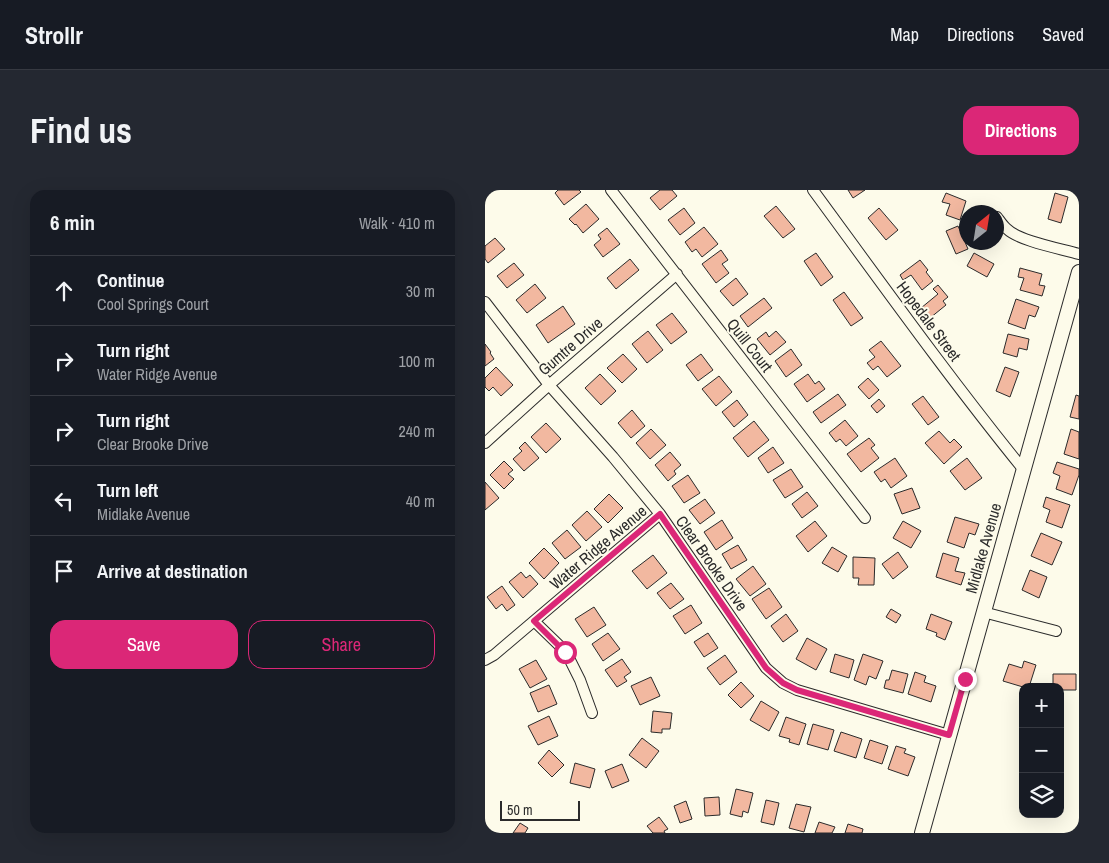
<!DOCTYPE html>
<meta charset="utf-8">
<style>
:root{--surface:#171b24;--page:#242831;--text:#f1f3f6;--muted:#9ea1a6;--line:#363941;--accent:#db2777}
body{margin:0;font-family:"Archivo Narrow",sans-serif;background:var(--page);color:var(--text)}
.controls{position:absolute;right:15px;bottom:15px;display:grid;overflow:hidden;border-radius:10px;box-shadow:0 5px 20px #0002}
.controls button{width:45px;height:45px;display:grid;place-items:center;padding:0;border:0;border-bottom:1px solid var(--line);background:var(--surface);color:var(--text);font:25px sans-serif}
.compass{position:absolute;left:474px;top:15px;width:45px;height:45px;border-radius:50%;background:var(--surface);box-shadow:0 5px 20px #0002;rotate:30deg}
.scale{position:absolute;left:15px;bottom:12px;width:80px;box-sizing:border-box;padding-left:5px;border:2px solid #2b2b2b;border-top:0;font-size:14px;line-height:18px;white-space:nowrap;color:#2b2b2b;-webkit-text-stroke:4px #fdfbea;paint-order:stroke}
.stop{position:absolute;width:15px;height:15px;margin:-11px;border:4px solid #db2777;border-radius:50%;background:#fff}
.stop.end{background:#db2777;border-color:#fff;box-shadow:0 1px 5px #0008}
.list{margin:0;padding:0;list-style:none}
h2{display:flex;justify-content:space-between;align-items:center;height:65px;margin:0;padding:0 20px;font-size:21px}
h2 small{font-size:16px;font-weight:400;color:var(--muted)}
.list li{display:grid;grid-template-columns:32px 1fr auto;gap:15px;align-items:center;box-sizing:border-box;height:70px;padding:0 20px;border-top:1px solid var(--line)}
.list b{display:block;font-size:19px;white-space:nowrap}
.list p{margin:0;font-size:16px;white-space:nowrap;color:var(--muted)}
.list em{font-size:16px;font-style:normal;color:var(--muted)}
.actions{display:flex;gap:10px;padding:15px 20px}
.actions a{flex:1;padding:11px 0;border:1px solid var(--accent);border-radius:15px;text-align:center;font-size:18px;color:var(--accent)}
.actions .main{background:var(--accent);color:#fff}
.icon{flex:none;width:28px;height:28px;fill:none;stroke:currentColor;stroke-width:2;stroke-linecap:round;stroke-linejoin:round}
.map{position:relative;flex:none;width:594px;height:643px;overflow:hidden;border-radius:15px}
header{display:flex;align-items:center;gap:30px;box-sizing:border-box;height:70px;padding:0 25px;background:var(--surface);border-bottom:1px solid var(--line)}
header strong{font-size:24px}
nav{display:flex;gap:28px;margin-inline-start:auto;font-size:18px}
.intro{display:flex;align-items:center;justify-content:space-between;box-sizing:border-box;height:120px;padding:0 30px}
h1{margin:0;font-size:35px}
.button{padding:12px 22px;border-radius:15px;background:var(--accent);color:#fff;font-size:18px;font-weight:700}
main{display:flex;gap:30px;padding:0 30px}
aside{flex:1;background:var(--surface);border-radius:15px;box-shadow:0 5px 20px #0002}
.map>svg:first-child{display:block}
.building{fill:#f2b8a0;stroke:#2b2b2b}
.lines{fill:none;stroke-linecap:round;stroke-linejoin:round}
.street-casing{stroke:#2b2b2b;stroke-width:12}
.secondary-casing{stroke:#2b2b2b;stroke-width:16}
.street{stroke:#fdfbea;stroke-width:10}
.secondary{stroke:#fdfbea;stroke-width:14}
.route{stroke:#db2777;stroke-width:6}
.labels{text-anchor:middle;stroke-width:4;stroke-linejoin:round;paint-order:stroke}
.street-label{font-size:16px;fill:#2b2b2b;stroke:#fdfbea}
</style>
<header>
<strong>Strollr</strong>
<nav><a>Map</a><a>Directions</a><a>Saved</a></nav>
</header>
<div class="intro"><h1>Find us</h1><a class="button">Directions</a></div>
<main>
<aside>
<h2>6 min<small>Walk · 410 m</small></h2>
<ul class="list">
<li><svg class="icon" aria-label="ahead" viewBox="0 0 24 24"><path d="M12 20V5M6 11l6-6 6 6"/></svg><div><b>Continue</b><p>Cool Springs Court</p></div><em>30 m</em></li>
<li><svg class="icon" aria-label="right" viewBox="0 0 24 24"><path d="M7 20v-9h11M14 6l5 5-5 5"/></svg><div><b>Turn right</b><p>Water Ridge Avenue</p></div><em>100 m</em></li>
<li><svg class="icon" aria-label="right" viewBox="0 0 24 24"><path d="M7 20v-9h11M14 6l5 5-5 5"/></svg><div><b>Turn right</b><p>Clear Brooke Drive</p></div><em>240 m</em></li>
<li><svg class="icon" aria-label="left" viewBox="0 0 24 24"><path d="M17 20v-9H6M10 6l-5 5 5 5"/></svg><div><b>Turn left</b><p>Midlake Avenue</p></div><em>40 m</em></li>
<li><svg class="icon" aria-label="arrive" viewBox="0 0 24 24"><path d="M6 21V4h12l-3 4 3 4H6"/></svg><div><b>Arrive at destination</b></div></li>
</ul>
<div class="actions"><a class="main">Save</a><a>Share</a></div>
</aside>
<div class="map">
<svg width="594" height="643" viewBox="0 0 594 643">
<rect width="100%" height="100%" fill="#fdfbea"/>
<!-- building -->
<path class="building" d="M73,0H94L96,2L79,15L70,3Z
M175,0H187L192,6L175,20L165,8Z
M363,0H380L368,8Z
M461,3L481,11L475,30L461,25L465,14L457,12Z
M570,3L583,7L576,33L563,29Z
M101,14L114,29L98,43L91,34L90,35L84,29Z
M291,16L310,39L298,48L279,26Z
M199,18L210,33L195,45L183,30Z
M394,18L413,40L401,50L383,28Z
M473,36L483,59L471,64L461,41Z
M219,37L233,54L217,67L211,59L207,62L200,52Z
M122,38L135,54L118,67L109,55L116,49L113,45Z
M10,48L20,59L3,73L0,69V56Z
M236,60L243,70L237,74L244,83L231,93L217,74Z
M331,63L348,87L336,96L319,71Z
M489,63L509,74L502,87L482,76Z
M145,69L154,80L131,99L122,88Z
M435,70L443,80L441,82L448,91L437,100L426,85L418,90L415,85Z
M29,73L39,85L22,98L12,86Z
M535,78L557,84L554,95L560,96L557,106L535,100L539,88L533,87Z
M251,88L263,104L248,116L235,101Z
M50,94L61,108L42,123L31,110Z
M453,95L463,107L458,111L461,115L445,128L436,118L453,104L448,99Z
M359,102L378,128L366,136L348,110Z
M279,108L287,118L263,137L255,126Z
M531,109L554,117L550,127L544,125L540,139L523,133Z
M78,116L90,134L63,153L51,135Z
M187,123L202,142L186,154L171,135Z
M163,141L178,160L162,173L147,154Z
M291,141L301,152L285,165L272,149L281,142L284,147Z
M523,144L544,149L542,160L534,158L532,167L518,163Z
M396,151L416,176L402,187L393,176L388,180L382,173L390,167L384,160Z
M0,154L6,162L5,163L9,169L0,176Z
M306,159L317,175L301,187L290,171Z
M138,164L152,179L137,193L122,178Z
M216,164L228,180L213,191L201,175Z
M11,177L28,195L16,206L8,197L4,201L0,197V188Z
M520,177L534,182L525,207L511,201Z
M115,184L131,201L116,215L100,198Z
M323,184L330,194L334,191L340,199L322,212L309,194Z
M234,186L247,202L231,216L217,199Z
M383,188L394,200L384,209L373,197Z
M353,204L361,215L336,233L328,222Z
M591,205L594,206V229L585,227Z
M438,206L454,227L443,235L427,214Z
M394,209L400,216L392,223L386,216Z
M252,210L263,225L249,237L237,222Z
M147,220L160,236L146,248L133,233Z
M360,230L373,246L361,256L355,249L351,252L344,243Z
M269,231L284,250L263,267L248,248Z
M61,233L76,249L61,263L46,247Z
M166,239L181,255L165,269L151,253Z
M586,239L594,242V269L579,264Z
M454,241L465,253L469,249L477,257L459,274L440,253Z
M384,248L390,255L386,258L394,268L376,282L362,264Z
M40,252L54,268L39,281L28,269L37,261L34,258Z
M288,257L299,273L283,283L273,268Z
M185,262L196,275L189,281L191,284L183,291L170,275Z
M410,268L422,286L406,298L400,289L396,292L389,282Z
M482,268L497,288L480,300L465,281Z
M19,271L28,280L23,284L29,289L19,299L5,285Z
M572,272L594,279V285L587,305L571,299L575,286L568,283Z
M306,279L318,297L300,308L288,290Z
M203,285L215,303L199,313L187,296Z
M0,292L14,308L0,320Z
M427,298L435,318L417,324L409,304Z
M322,302L333,316L317,328L307,314Z
M124,304L138,318L123,333L109,319Z
M561,307L585,315L577,338L561,332L565,320L558,317Z
M220,309L230,323L215,334L204,320Z
M102,321L117,337L101,351L87,335Z
M470,327L494,334L490,345L484,343L479,358L462,352Z
M237,330L248,348L231,360L219,342Z
M330,331L342,346L323,362L311,346Z
M418,331L436,341L426,358L408,348Z
M82,340L96,357L80,369L67,353Z
M556,343L577,352L567,375L546,366Z
M253,355L262,370L246,379L237,364Z
M347,357L362,366L353,382L337,373Z
M59,358L74,373L59,389L44,373Z
M413,362L423,377L408,389L397,374Z
M458,363L474,368L470,381L480,383L476,395L451,387Z
M168,365L182,383L162,399L147,381Z
M368,367L390,368L389,395H373L374,388H368Z
M268,376L281,394L265,406L251,389Z
M545,380L562,387L554,408L537,400Z
M36,382L41,388L45,385L53,394L38,408L24,392Z
M186,393L199,409L185,419L172,403Z
M17,396L30,415L22,421L17,414L11,419L2,407Z
M284,398L297,417L281,429L267,409Z
M206,415L217,433L200,444L188,426Z
M109,417L121,435L102,447L90,429Z
M406,419L416,425L411,433L401,427Z
M301,424L313,441L298,452L286,436Z
M446,424L467,432L460,450L451,446L452,443L441,439Z
M123,443L135,459L118,471L107,454Z
M223,443L233,458L219,467L209,452Z
M322,448L342,459L331,480L311,469Z
M350,464L369,470L364,488L345,482Z
M378,464L398,471L391,489L384,486L381,495L369,490Z
M240,465L252,482L235,495L222,478Z
M137,469L146,482L139,487L142,491L132,497L120,480Z
M51,470L62,489L45,498L34,479Z
M539,471L551,475L544,497H538L518,491L524,474L537,478Z
M407,480L423,484L418,503L399,498L401,490H404Z
M430,482L441,486L439,492L451,496L446,512L423,504Z
M568,484H591V500H575V497H568Z
M166,487L175,506L155,515L146,496Z
M256,492L269,506L256,518L243,505Z
M64,495L72,514L53,522L45,503Z
M276,511L294,522L284,541L265,530Z
M168,521L187,523L185,539H177V543L166,542Z
M64,526L73,546L53,555L43,536Z
M301,527L321,534L314,555L304,552L305,549L294,546Z
M328,534L349,540L343,560L322,554Z
M356,542L377,549L371,568L349,561Z
M157,548L174,561L161,578L144,565Z
M385,550L403,556L397,574L379,568Z
M411,556L421,559L419,563L430,567L423,586L403,579Z
M64,560L79,575L67,587L53,573Z
M90,573L110,579L105,598L85,593Z
M137,574L144,591L127,598L120,581Z
M251,599L268,603L263,623L258,621L257,627L245,624Z
M234,607L235,625L220,626L219,608Z
M281,610L294,613L289,635L276,632Z
M201,611L207,629L195,633L189,616Z
M311,614L326,617L319,642L304,638Z
M174,627L183,639L179,641L180,643H168L162,636Z
M334,632L350,637L347,643H330Z
M35,633L43,638L40,643H28Z
M363,634L378,639L377,643H360Z"/>
<g class="lines">
<!-- street casing -->
<g class="street-casing">
<path id="street" d="M126,0L380,328
M328,0C397,94 465,189 538,279
M512,27C515,31 518,36 522,39C534,51 577,59 594,64
M0,112L64,195L128,267L175,324L281,478L298,493L312,500L464,545
M0,253L64,195L192,84
M498,422L571,441
M49,431L81,462L95,490L107,523
M0,470L9,465L175,324"/>
</g>
<!-- secondary casing -->
<g class="secondary-casing">
<path id="secondary" d="M437,643L594,82"/>
</g>
<!-- street -->
<use href="#street" class="street"/>
<!-- secondary -->
<use href="#secondary" class="secondary"/>
</g>
<g class="lines">
<!-- route -->
<path class="route" d="M80,462L49,431L175,324L281,478L298,493L312,500L464,545L480,489"/>
</g>
<g class="labels">
<!-- street labels -->
<g class="street-label">
<text transform="translate(444 131) rotate(53)" y="6">Hopedale Street</text>
<text transform="translate(265 155) rotate(52)" y="6">Quill Court</text>
<text transform="translate(85 156) rotate(-41)" y="6">Gumtre Drive</text>
<text transform="translate(113 357) rotate(-40)" y="6">Water Ridge Avenue</text>
<text transform="translate(498 358) rotate(-74)" y="6">Midlake Avenue</text>
<text transform="translate(227 373) rotate(55)" y="6">Clear Brooke Drive</text>
</g>
</g>
</svg>
<div class="controls">
<button>+</button>
<button>−</button>
<button><svg class="icon" aria-label="layers" viewBox="0 0 24 24"><path d="M12 4l9 5-9 5-9-5zM3 14l9 5 9-5"/></svg></button>
</div>
<svg class="compass" viewBox="-18 -18 36 36"><path d="M0-13l5 13h-10z" fill="#e53935"/><path d="M0 13l5-13h-10z" fill="#9ea1a6"/></svg>
<div class="scale">50 m</div>
<div class="stop" style="left:80px;top:462px"></div>
<div class="stop end" style="left:480px;top:489px"></div>
</div>
</main>
